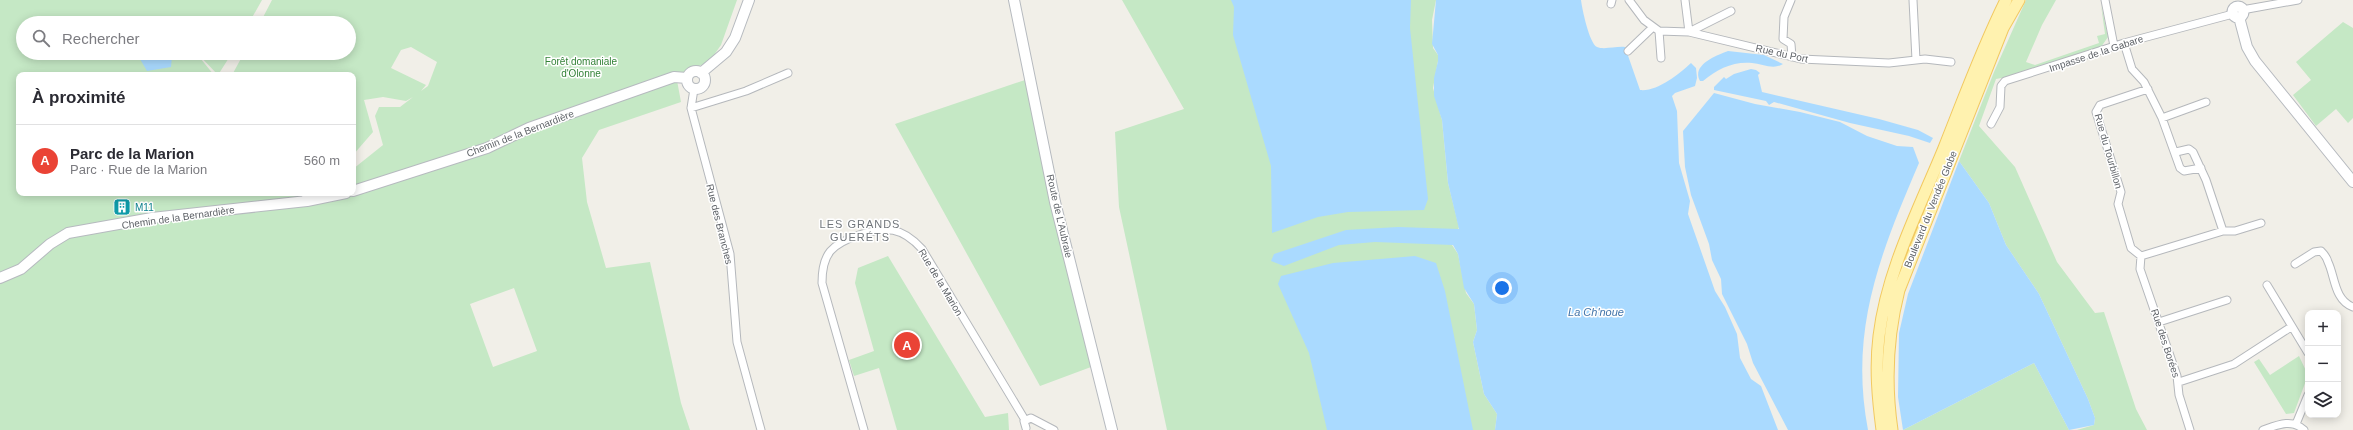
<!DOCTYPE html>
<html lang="fr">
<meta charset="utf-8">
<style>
:root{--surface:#fff;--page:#f2f2f3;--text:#2b2b33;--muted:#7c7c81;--line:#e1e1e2;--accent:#ea4335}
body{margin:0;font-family:Helvetica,sans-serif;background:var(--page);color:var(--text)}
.controls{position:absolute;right:12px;bottom:12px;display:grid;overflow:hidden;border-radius:8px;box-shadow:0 2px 10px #0003}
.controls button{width:36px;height:36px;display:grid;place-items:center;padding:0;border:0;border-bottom:1px solid var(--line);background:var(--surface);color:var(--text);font:20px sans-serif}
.you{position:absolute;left:1502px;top:288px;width:14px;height:14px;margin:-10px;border:3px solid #fff;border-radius:50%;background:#1a73e8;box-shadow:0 0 0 6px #1a73e833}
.badge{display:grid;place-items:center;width:26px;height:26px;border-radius:50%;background:var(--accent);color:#fff;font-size:13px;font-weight:700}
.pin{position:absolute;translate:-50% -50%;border:2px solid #fff;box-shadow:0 1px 4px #0006}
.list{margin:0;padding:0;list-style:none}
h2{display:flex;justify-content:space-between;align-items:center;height:52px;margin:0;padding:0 16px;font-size:17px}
h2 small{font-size:13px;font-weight:400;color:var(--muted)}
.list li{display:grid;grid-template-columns:26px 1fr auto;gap:12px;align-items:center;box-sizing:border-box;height:72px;padding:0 16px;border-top:1px solid var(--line)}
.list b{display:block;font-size:15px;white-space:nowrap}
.list p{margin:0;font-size:13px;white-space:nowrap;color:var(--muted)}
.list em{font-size:13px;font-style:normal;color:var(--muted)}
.icon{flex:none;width:22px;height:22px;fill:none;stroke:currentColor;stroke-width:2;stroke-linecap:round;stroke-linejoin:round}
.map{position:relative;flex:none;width:2353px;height:430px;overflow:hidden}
.search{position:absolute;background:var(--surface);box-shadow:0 2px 10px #0003;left:16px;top:16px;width:340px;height:44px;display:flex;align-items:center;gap:10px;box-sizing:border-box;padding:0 14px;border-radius:22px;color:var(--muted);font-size:15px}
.panel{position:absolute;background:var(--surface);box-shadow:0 2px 10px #0003;left:16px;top:72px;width:340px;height:124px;border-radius:8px}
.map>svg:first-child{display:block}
.green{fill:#c5e8c5;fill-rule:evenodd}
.water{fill:#aadaff}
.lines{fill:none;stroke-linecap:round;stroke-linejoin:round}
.street-casing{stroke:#b5b8bc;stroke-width:9}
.secondary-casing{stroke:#b6babf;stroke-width:12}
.primary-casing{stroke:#f2c960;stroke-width:13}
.street{stroke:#fff;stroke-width:7}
.secondary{stroke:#fff;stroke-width:10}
.primary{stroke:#fff2af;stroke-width:11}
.labels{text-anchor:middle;stroke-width:3;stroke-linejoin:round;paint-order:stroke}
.street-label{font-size:10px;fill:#5f6368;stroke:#fff}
.park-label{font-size:10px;fill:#348238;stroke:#fff}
.culture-label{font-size:10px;fill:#0d838f;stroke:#fff;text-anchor:start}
.neighbourhood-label{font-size:11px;letter-spacing:1px;fill:#70757a;stroke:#fff}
.water-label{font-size:11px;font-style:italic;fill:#4174aa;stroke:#fff}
</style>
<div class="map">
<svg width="2353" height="430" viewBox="0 0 2353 430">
<rect width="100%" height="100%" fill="#f1efe8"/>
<!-- green -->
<path class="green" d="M0,0H262L249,23H23V53H196L214,75H19V193H353V169L383,145L375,116L379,107H400L413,97L406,101L383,97L364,100L373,132L353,155V75H232L244,53H349V23H260L272,0H737L721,45L709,62L676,75L681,102L599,130L582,158L587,202L606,268L650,262L681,403L690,430H0ZM411,47L437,62L428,86L421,91L426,85L391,68L401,50ZM514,288L537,351L493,367L470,304Z
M1122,0H1436L1432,20L1433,48L1438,55V61L1433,88L1442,120L1448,183L1459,227L1452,245L1458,254L1466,293L1474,304L1477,330L1473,342L1484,394L1497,414L1495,430H1167L1119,207L1115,132L1184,109Z
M2026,0H2056L2042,25L2026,62L2035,65L2099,43L2097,36L2105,34L2101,5L2108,37L2101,47L2012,76L1996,79L1979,126L2015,167L2057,262L2095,313L2104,312L2136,409L2147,430H2077L2094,425L2095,418L2088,399L2039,294L2006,245L1989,203L1959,161L1994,72Z
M2343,22L2353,28V118L2348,123L2336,109L2316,126L2293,95L2311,80L2296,62Z
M197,53H232L218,75Z
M1025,80L1091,367L1040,386L895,124Z
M888,256L985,417L1008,413L1009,430H897L879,368L854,376L849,360L874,351L855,283L858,268Z
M2299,356L2308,375L2294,413L2286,414L2254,362L2259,359L2270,375Z
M2034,363L2069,430H1903Z"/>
<!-- water -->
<path class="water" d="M1231,0H1411L1410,28L1428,199L1424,210L1348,212L1318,217L1272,233L1271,166L1233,35L1234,7Z
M1436,0H1581C1582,8 1589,43 1597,47C1604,50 1616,46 1625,47L1640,90C1657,92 1679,74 1691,63L1696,68L1697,78L1695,86L1675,93L1672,96L1677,111L1679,163L1690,201L1688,214L1715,291L1725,307L1737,334L1740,358L1751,379L1761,386L1778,430H1495L1497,414L1484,394L1473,342L1477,330L1474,304L1464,288L1458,254L1453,245L1375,242L1339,245L1284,266L1271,261L1274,254L1346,230L1398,227L1459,229L1448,183L1442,120L1434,96V78L1438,61V55L1432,44Z
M1728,51L1764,55L1783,64C1774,70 1762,64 1752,63C1734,61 1717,69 1703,81H1700C1691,65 1717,55 1728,51Z
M156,55L172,56L171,67L147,71L140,59Z
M1751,69L1756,70L1760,73L1758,75L1762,92L1879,119L1918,130L1933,138L1930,143L1909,136L1850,123L1774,102L1769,105L1766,101L1714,90V87L1724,77L1726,79L1734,74Z
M1714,93L1755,104L1800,112L1840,122L1867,136L1897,146L1913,147L1919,163C1880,254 1849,330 1868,430H1788L1753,363L1747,344L1722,294L1721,279L1712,260L1709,244L1691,195L1685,167L1683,131Z
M1959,161L1989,203L2006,245L2039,294L2088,399L2095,418L2094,425L2069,430L2034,363L1903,430L1898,397L1899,333L1908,294Z
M1415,256L1436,263L1445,291L1473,430H1327L1309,353L1278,284L1281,276L1333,263Z"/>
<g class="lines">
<!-- street casing -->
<g class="street-casing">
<path id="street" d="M1629,0L1644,20L1659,31L1689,32L1801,59L1889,63L1925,59L1951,62
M1685,0L1689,32L1731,11
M1791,0L1784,17L1783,39L1791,44L1792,57
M1913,0L1916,60
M2105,0L2114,46
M1611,4L1612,0
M2242,10L2298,0
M1659,31L1661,58
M2124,43L2132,69L2144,82L2162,118L2180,168L2184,171L2201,168
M1628,51L1653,27
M694,89L691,108L730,254L737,342L761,430
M2148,89L2100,105L2096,112L2121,192L2118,204L2131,248L2141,256L2223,231L2206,180L2193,152L2189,149L2176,152
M691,108L746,91L788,73
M2162,118L2206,102
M1991,124L2000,107L2001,86L2005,81L2124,43L2233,14
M305,193L307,201
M2223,231H2235L2261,223
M2141,256L2140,269L2177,376L2179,395L2190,430
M2295,264L2314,252L2321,251C2324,254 2327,258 2328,262C2335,276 2334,300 2353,307
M2267,285L2308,353
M2159,322L2227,300
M2179,382L2234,364L2291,327
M2296,424L2308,395
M1026,428L1024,421L1031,418L1054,430
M864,430L822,283C822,253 832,244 859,235C887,226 902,227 922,249L1025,420
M2263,430C2277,425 2292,418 2304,430"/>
</g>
<!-- secondary casing -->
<g class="secondary-casing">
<path id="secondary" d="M1014,0L1055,202L1112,430
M2232.5 12a5.5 5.5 0 1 1 11 0a5.5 5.5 0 1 1-11 0Z
M2239,17L2247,47L2255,61L2353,182
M687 80a9 9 0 1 1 18 0a9 9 0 1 1-18 0Z
M701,73L726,52L735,38L749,0
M353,191L487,148L529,128L674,77L687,78
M0,278L21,269L50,244L68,233L152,218L307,201L346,193"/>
</g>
<!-- primary casing -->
<g class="primary-casing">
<path id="primary" d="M1882,430C1878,399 1875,368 1879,336C1887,270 1919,209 1944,148C1964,98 1982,48 2006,0
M1892,430C1885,382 1887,337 1899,290L2003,28L2019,0"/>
</g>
<!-- street -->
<use href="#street" class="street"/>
<!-- secondary -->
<use href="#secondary" class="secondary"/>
<!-- primary -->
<use href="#primary" class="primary"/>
</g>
<!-- icons -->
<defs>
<g id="building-square" transform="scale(0.9)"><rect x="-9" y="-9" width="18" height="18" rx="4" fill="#0f9aa8" stroke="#fff"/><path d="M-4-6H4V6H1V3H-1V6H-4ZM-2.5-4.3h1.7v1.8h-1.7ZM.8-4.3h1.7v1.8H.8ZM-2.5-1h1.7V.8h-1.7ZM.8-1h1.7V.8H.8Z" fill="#fff"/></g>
</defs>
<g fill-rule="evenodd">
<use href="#building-square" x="122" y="207"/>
</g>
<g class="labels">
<!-- street labels -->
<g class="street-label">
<text transform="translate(1782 53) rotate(12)" y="4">Rue du Port</text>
<text transform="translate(2096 53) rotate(-18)" y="4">Impasse de la Gabare</text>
<text transform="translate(520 133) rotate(-21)" y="4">Chemin de la Bernardière</text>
<text transform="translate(2109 151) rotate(74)" y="4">Rue du Tourbillon</text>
<text transform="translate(1930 209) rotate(-68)" y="4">Boulevard du Vendée Globe</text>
<text transform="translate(1060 216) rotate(77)" y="4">Route de L'Aubraie</text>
<text transform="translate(178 217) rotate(-8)" y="4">Chemin de la Bernardière</text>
<text transform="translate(720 224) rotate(76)" y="4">Rue des Branches</text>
<text transform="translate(941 282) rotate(59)" y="4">Rue de la Marion</text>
<text transform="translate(2166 343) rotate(72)" y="4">Rue des Borées</text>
</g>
<!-- park labels -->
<g class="park-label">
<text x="581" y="65">Forêt domaniale<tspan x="581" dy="12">d'Olonne</tspan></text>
</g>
<!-- culture labels -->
<g class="culture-label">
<text x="135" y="211">M11</text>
</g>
<!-- neighbourhood labels -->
<g class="neighbourhood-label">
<text x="860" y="228">LES GRANDS<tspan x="860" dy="13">GUERÉTS</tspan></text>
</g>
<!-- water labels -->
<g class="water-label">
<text x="1596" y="316">La Ch'noue</text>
</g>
</g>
</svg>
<div class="controls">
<button>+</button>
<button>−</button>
<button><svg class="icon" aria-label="layers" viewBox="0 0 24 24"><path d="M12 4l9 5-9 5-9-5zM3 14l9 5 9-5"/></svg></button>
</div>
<div class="you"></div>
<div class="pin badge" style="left:907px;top:345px">A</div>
<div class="search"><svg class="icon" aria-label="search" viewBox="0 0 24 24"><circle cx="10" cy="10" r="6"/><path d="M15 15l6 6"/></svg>Rechercher</div>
<section class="panel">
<h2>À proximité<small></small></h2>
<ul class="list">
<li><span class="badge">A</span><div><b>Parc de la Marion</b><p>Parc · Rue de la Marion</p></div><em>560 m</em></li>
</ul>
</section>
</div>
